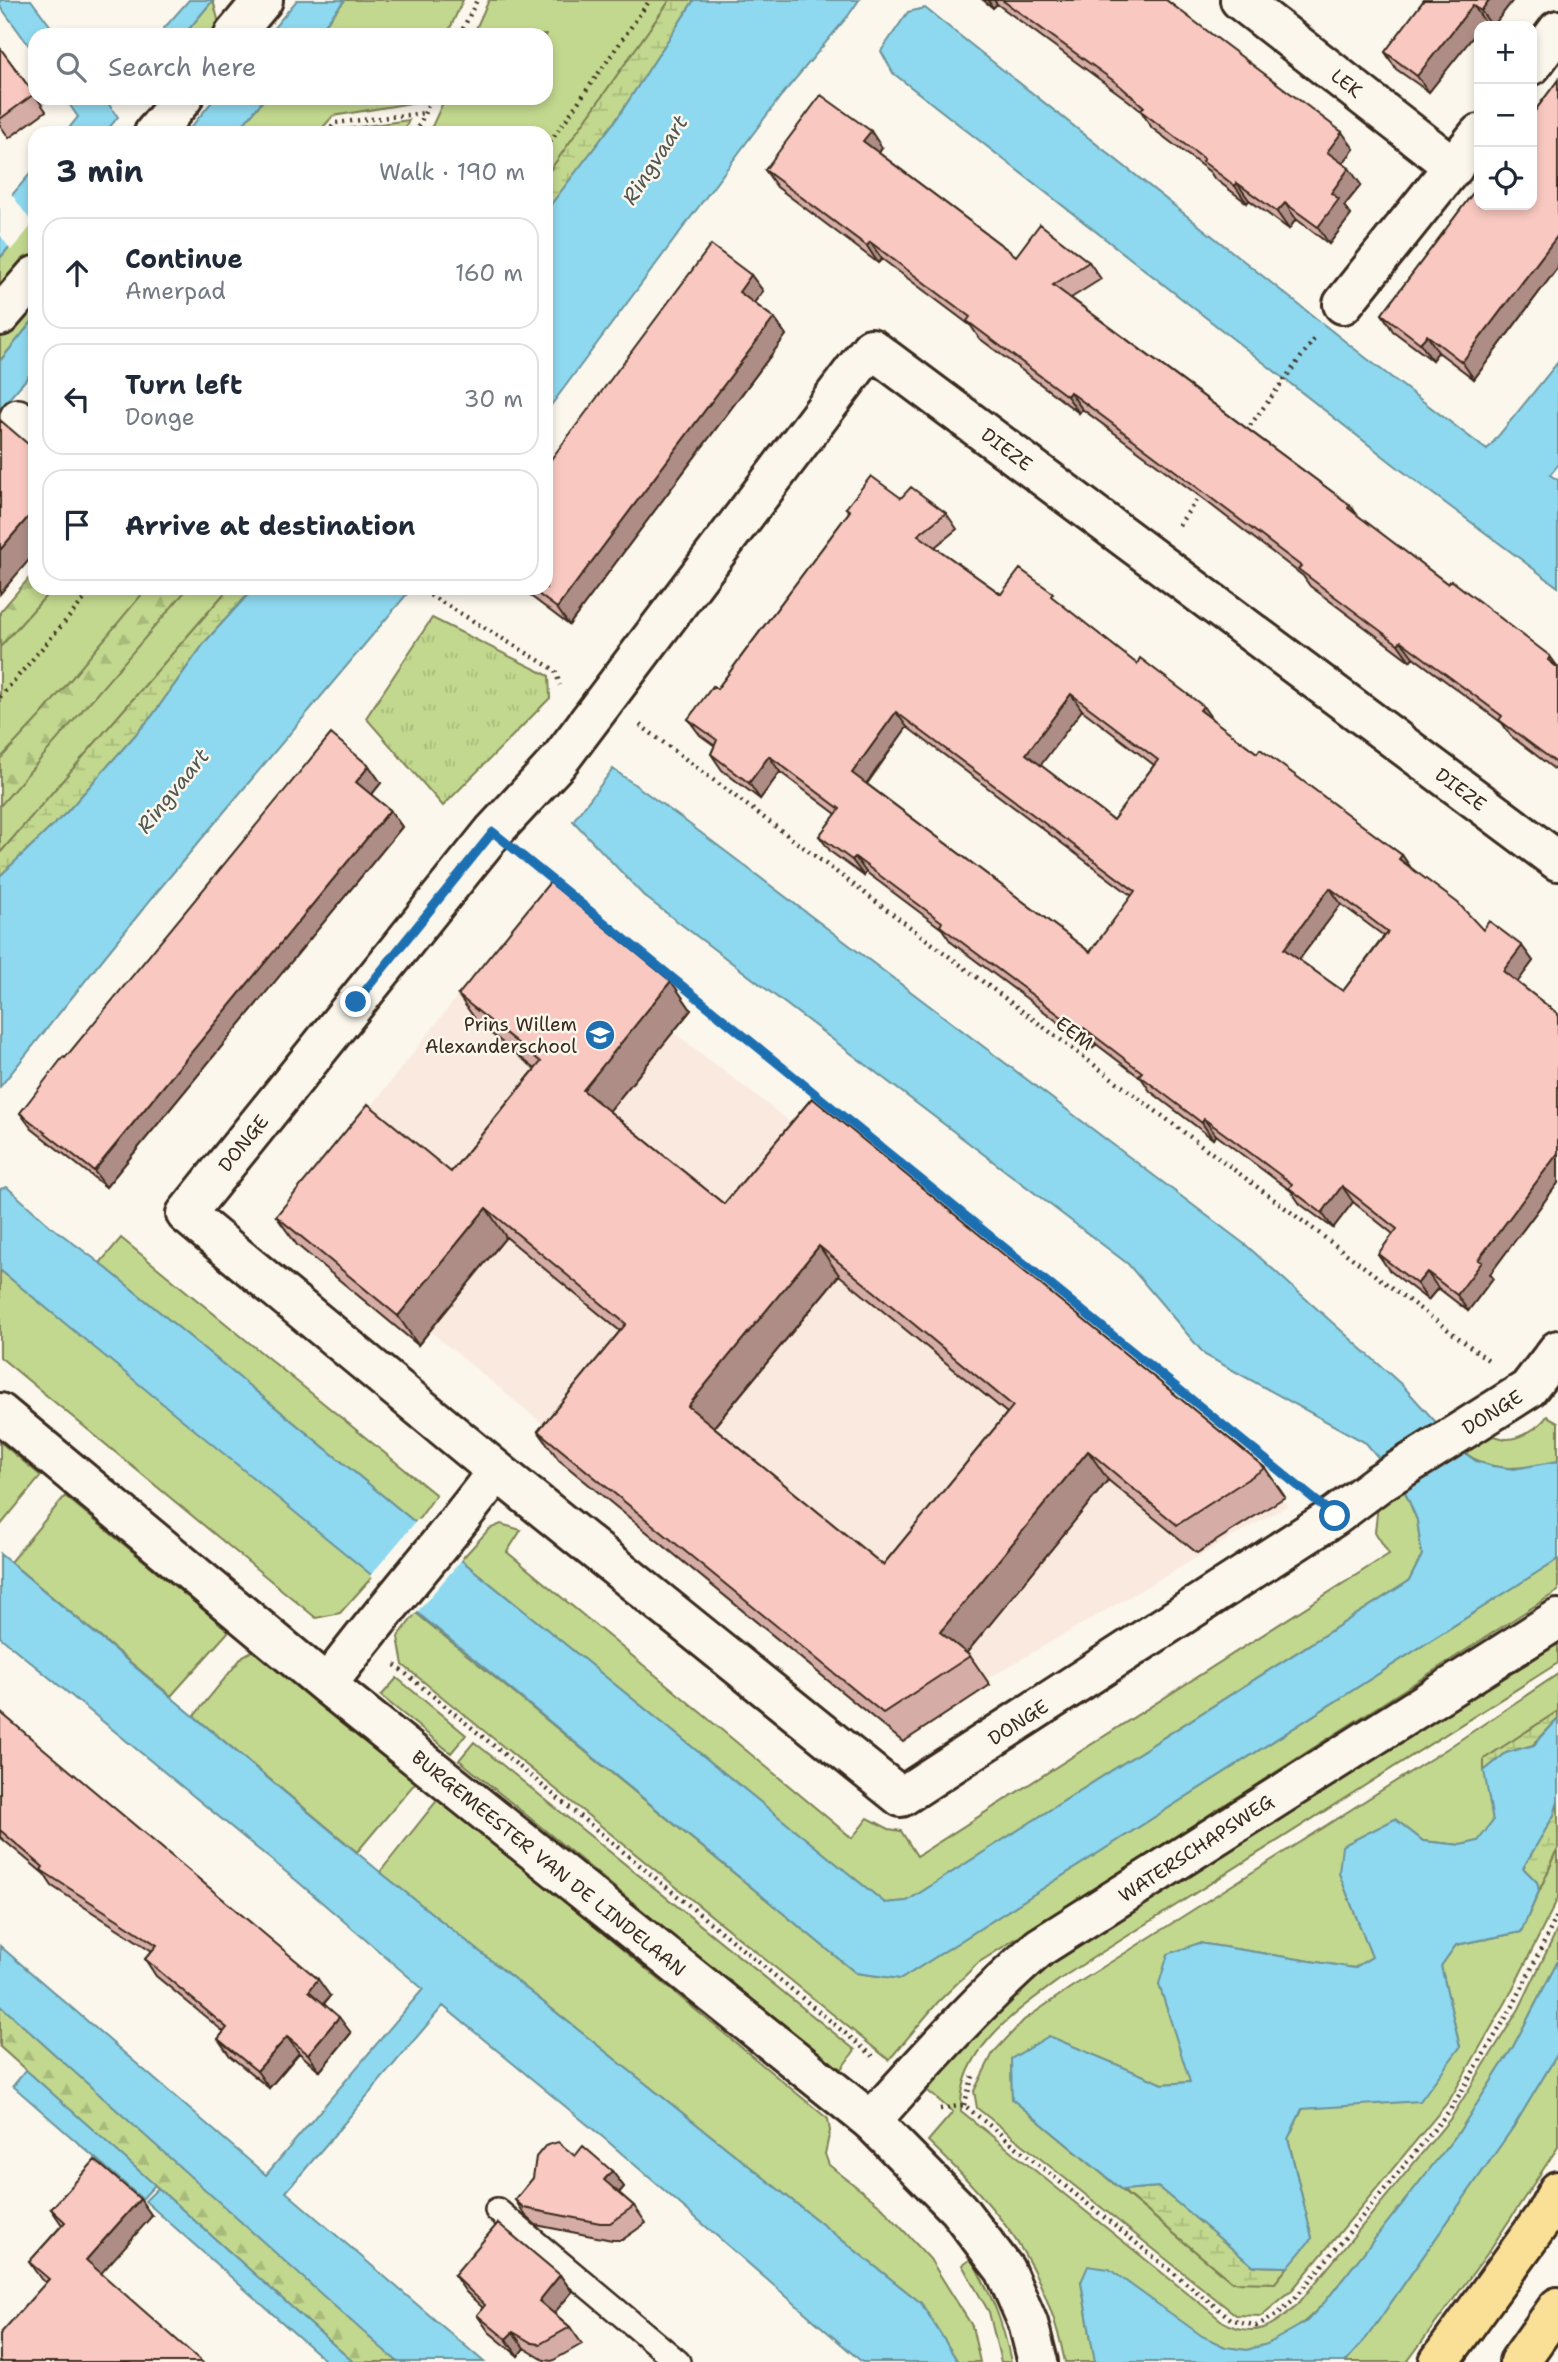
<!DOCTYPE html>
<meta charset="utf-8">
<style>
:root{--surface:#fff;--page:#f6f6f7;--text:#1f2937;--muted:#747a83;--line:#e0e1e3}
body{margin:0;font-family:"Shantell Sans",sans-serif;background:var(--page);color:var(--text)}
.controls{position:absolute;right:21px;top:21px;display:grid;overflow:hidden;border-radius:14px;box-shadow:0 4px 10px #0003}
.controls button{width:63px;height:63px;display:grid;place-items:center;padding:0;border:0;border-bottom:2px solid var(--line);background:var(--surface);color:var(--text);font:35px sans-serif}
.stop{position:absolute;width:21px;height:21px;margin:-16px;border:5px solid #1f6fb2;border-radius:50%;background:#fff}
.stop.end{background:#1f6fb2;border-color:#fff;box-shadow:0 2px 7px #0008}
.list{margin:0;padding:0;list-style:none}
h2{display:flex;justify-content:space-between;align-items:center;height:91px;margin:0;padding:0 28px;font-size:30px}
h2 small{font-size:23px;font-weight:400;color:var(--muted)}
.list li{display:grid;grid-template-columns:46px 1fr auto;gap:21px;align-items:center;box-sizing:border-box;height:112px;margin:0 14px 14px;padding:0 14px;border:2px solid var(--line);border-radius:21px}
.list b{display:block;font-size:26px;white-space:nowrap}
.list p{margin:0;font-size:23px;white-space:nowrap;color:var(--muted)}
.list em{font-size:23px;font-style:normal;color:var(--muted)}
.icon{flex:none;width:38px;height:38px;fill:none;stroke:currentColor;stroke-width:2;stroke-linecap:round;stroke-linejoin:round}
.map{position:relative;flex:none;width:1558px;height:2362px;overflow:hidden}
.search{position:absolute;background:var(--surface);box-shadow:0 4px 10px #0003;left:28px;top:28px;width:525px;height:77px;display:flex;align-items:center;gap:18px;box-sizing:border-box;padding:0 24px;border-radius:21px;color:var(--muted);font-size:26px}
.panel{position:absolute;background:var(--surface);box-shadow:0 4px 10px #0003;left:28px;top:126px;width:525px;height:469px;border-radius:21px}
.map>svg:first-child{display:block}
.built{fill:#fae9df}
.grass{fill:#c2d88e;stroke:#7e8156;stroke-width:2}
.forest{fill:url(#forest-firs);stroke:#7e8156;stroke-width:2}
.wetland{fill:url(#wetland-marsh);stroke:#7e8156;stroke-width:2}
.park{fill:url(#park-tufts);stroke:#7e8156;stroke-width:2}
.water{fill:#8ed9ef;stroke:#6d939b;stroke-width:2}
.pier{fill:#fbf7ec}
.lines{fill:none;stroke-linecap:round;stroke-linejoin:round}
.service-casing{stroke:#3b2a1e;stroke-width:28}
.pedestrian-casing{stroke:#3b2a1e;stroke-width:40}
.minor-casing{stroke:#3b2a1e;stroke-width:44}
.tertiary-casing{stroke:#3b2a1e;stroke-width:44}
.primary-casing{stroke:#3b2a1e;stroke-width:44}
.path{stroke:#3b2a1e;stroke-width:4.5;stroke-dasharray:2 5;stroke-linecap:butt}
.service{stroke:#fbf7ec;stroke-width:23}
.pedestrian{stroke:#fbf7ec;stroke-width:35}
.minor{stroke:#fbf7ec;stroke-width:38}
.tertiary{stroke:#fbf7ec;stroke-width:38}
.primary{stroke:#fadf96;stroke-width:38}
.wall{fill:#d6ada6;stroke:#3b2a1e;stroke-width:2;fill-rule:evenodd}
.shaded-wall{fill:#ae8d87;stroke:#3b2a1e;stroke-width:2}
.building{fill:#f9c9c1;stroke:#3b2a1e;stroke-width:2;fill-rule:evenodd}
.route{stroke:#1f6fb2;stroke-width:9}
.labels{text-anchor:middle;stroke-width:5;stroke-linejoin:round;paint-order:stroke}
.street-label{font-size:19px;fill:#3b2a1e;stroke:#fbf7ec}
.poi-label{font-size:19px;fill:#3b2a1e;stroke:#fbf7ec;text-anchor:end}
.water-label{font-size:21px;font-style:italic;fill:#505652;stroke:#fbf7ec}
</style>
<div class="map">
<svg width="1558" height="2362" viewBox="0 0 1558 2362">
<defs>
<pattern id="forest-firs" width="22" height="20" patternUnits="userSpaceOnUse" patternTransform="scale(1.75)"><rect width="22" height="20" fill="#c2d88e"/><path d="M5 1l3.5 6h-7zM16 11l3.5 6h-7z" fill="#a8ba7a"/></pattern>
<pattern id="wetland-marsh" width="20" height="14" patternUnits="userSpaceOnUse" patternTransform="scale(1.75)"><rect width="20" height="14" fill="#c2d88e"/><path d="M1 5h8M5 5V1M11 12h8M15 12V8" fill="none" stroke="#a8ba7a"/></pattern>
<pattern id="park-tufts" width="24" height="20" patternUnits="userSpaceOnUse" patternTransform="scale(1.75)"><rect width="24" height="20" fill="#c2d88e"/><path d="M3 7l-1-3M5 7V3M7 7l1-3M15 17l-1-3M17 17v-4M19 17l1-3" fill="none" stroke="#a8ba7a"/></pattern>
</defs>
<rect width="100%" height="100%" fill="#fbf7ec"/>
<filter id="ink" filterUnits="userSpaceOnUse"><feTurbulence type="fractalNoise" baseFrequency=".0143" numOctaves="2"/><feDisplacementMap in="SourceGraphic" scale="14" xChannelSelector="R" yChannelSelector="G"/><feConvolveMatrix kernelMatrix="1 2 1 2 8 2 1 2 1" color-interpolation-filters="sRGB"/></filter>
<g filter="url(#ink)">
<!-- built -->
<path class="built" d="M521,915L1288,1505L909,1724L287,1214Z"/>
<!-- grass -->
<path class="grass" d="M213,0L220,27L213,35H184Z
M345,0H463L447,35H316Z
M489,0H670L546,176V133H429L445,98H546V35H473Z
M265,98H419L417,102L333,116L318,133H236Z
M409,120L403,133H335L337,130Z
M35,216V255L0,296V258Z
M35,296V318L0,361V338Z
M53,588H229L0,853V647Z
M121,1238L436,1495L416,1523L100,1263Z
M0,1270L374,1575L340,1613L316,1618L0,1357Z
M1547,1416L1558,1422V1461L1553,1463C1518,1469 1493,1474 1462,1451L1488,1434C1494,1436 1500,1438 1506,1439C1519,1440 1541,1426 1547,1416Z
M0,1442L41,1476L0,1526Z
M1403,1487L1417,1520L1422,1555L1409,1581L907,1901L885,1903L461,1560L489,1529L501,1524L521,1530L507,1552L852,1838L868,1818L889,1829L901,1831L917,1856L1389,1554L1375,1532L1378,1505Z
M65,1496L229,1631L171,1696L10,1562Z
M1558,1559V1591L978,1963L938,2002L889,2060L403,1665L398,1637L416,1613L856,1973L901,1979Z
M1558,1642V1663L1066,1975C1021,2008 958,2048 961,2111L1222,2321C1254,2340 1273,2327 1298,2304L1451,2118L1519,2009L1558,1928V1961L1513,2047L1459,2132L1324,2303C1304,2324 1278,2347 1248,2350C1241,2350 1232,2348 1225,2347L1081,2282L1095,2362H1065C1046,2265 998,2207 928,2141L953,2112L923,2087L1038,1973Z
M254,1650L416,1782L357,1852L194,1716L243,1656Z
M1558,1674V1711L1484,1759L1493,1821L1479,1841L1461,1845L1423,1841L1395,1819L1339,1873L1372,1957L1354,1968L1199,1943L1159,1984L1191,2082L1163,2084L1049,2036L1011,2059L1012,2099L1232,2282L1312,2238L1288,2138L1303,2108L1420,2100L1460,2047L1441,1966L1456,1945L1521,1932L1558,1849V1898L1506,2002L1449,2101L1293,2289L1261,2316L1236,2315L977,2108L974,2091L993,2053L1024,2020L1070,1988L1448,1748Z
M397,1678L466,1735L451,1753L381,1696Z
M474,1742L855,2050L841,2069L828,2062L459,1760Z
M439,1798L828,2119L830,2131L825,2154L829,2165L882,2207L930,2259L972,2326L980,2362H958L921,2303L380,1872Z
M1558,2053V2147L1487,2254L1407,2362H1345L1367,2337L1514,2126Z
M971,2259C993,2298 1002,2319 1011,2362H1001L989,2312L962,2265Z"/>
<!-- forest -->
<path class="forest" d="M35,571V588H53L0,647V612Z
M147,588H188L0,806V759L41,715Z
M0,2005L398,2362H353L0,2047Z"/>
<!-- wetland -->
<path class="wetland" d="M670,0H694L618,117L546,211V176Z
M229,588H254L206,641L152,716L67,812L0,876V853Z
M1558,1711V1719L1533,1745L1506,1753L1484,1771V1759Z
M1558,1801V1849L1539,1891L1537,1882L1523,1868L1554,1815Z
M1158,2187L1253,2266L1288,2267L1275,2283L1232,2282L1122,2190Z"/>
<!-- park -->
<path class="park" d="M432,618L549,676L550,698L443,806L366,718Z"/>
<!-- water -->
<path class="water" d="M0,0H31L57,35H35V54L0,6Z
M189,0H213L184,35H158Z
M297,0H345L316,35H268Z
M694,0H859L848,16L781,96L546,412V211L618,117Z
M925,8L1366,358L1487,450L1558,362V465L1550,475L1558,480V587L1401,470L893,73L881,51L908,12Z
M65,98H104L118,117L105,133H65L78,117Z
M215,98H265L236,133H186Z
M35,168V216L0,258V209Z
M35,318V369L0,409V361Z
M254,588H412L151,899L0,1087V876L67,812L152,716L206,641Z
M613,769L684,820L1247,1246L1403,1386L1462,1451L1476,1461L1492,1466L1514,1469L1558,1461V1559L901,1979L856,1973L0,1270V1189L7,1187L49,1225L100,1263L461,1560L885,1903L907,1901L1409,1581L1422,1555L1417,1520L1403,1487L1366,1443L1205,1355L1128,1264L644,896L573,821Z
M0,1554L380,1872L921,2303L958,2362H862L605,2139L443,2006L286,2192L484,2362H398L379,2346L0,2005V1946L266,2175L423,1989L297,1881L0,1637Z
M1558,1719V1801L1554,1815L1523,1868L1537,1882L1539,1891L1521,1932L1456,1945L1441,1966L1460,2047L1420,2101L1302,2109L1288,2139L1312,2238L1288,2267L1253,2266L1158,2187L1122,2190L1012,2099L1011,2059L1049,2036L1163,2084L1190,2082L1159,1984L1168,1954L1199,1943L1354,1968L1372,1957L1339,1873L1342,1846L1395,1819L1423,1841L1461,1845L1478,1841L1493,1821L1484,1771L1506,1753L1534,1745Z
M1558,1961V2053L1514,2126L1367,2337L1345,2362H1095L1081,2282L1088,2266L1109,2269L1202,2336L1225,2347L1247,2350L1267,2344L1306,2322L1324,2303L1459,2132L1513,2047Z
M26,2070L155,2185L142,2199L13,2086Z
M158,2188L353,2362H327L145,2201Z"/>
<!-- pier -->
<path class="pier" d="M10,192L33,224L11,250L0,235V204Z
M418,1519L463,1558L414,1616L370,1576Z"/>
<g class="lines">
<!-- service casing -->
<g class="service-casing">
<path id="service" d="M497,2210L678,2362"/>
</g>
<!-- pedestrian casing -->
<g class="pedestrian-casing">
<path id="pedestrian" d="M18,417L35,432"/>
</g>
<!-- minor casing -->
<g class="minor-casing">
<path id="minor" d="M1240,0L1454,167
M234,35L263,0
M1532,65L1558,30
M154,133L183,98
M1343,304L1479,134
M0,316L35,276
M1558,861L871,348L558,762L493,832L186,1214L497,1471L901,1797L1335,1516L1379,1483L1528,1389L1558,1350
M0,1413L327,1685L871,2121
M327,1685C381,1612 443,1544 497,1471"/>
</g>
<!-- tertiary casing -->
<g class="tertiary-casing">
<path id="tertiary" d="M1038,2362L1028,2323L1005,2270L958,2209L871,2121C925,2061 978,2001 1040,1947L1558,1619"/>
</g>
<!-- primary casing -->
<g class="primary-casing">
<path id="primary" d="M1439,2362L1544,2217L1558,2191
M1519,2362L1558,2307"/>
</g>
<!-- path -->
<path class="path" d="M460,35L477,0
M327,133L335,123L425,113
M416,133L431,98
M546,148L650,0
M1246,431L1316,337
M1179,525L1202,492
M418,588L555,670L560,685
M0,697L94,588
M640,725L1491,1362
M526,859L1299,1487
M395,1665L873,2056
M964,2105L973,2076
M940,2109L964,2105L1231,2319L1256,2326L1278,2314L1295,2298L1450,2110L1513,2006L1558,1914"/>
<!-- service -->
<use href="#service" class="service"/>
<!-- pedestrian -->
<use href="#pedestrian" class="pedestrian"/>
<!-- minor -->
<use href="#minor" class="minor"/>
<!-- tertiary -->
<use href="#tertiary" class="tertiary"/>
<!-- primary -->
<use href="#primary" class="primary"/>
</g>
<!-- wall -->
<path class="wall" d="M983,0H1166L1354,149L1343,163L1361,185L1344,206L1351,215L1329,244L1296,219L1289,229L1249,200L1247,203L1214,178L1210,172L1152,128L1141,111L1129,101L997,4L993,8Z
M1424,0H1513L1493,26H1491L1485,22L1479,26V29L1429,92L1396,69L1385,52Z
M0,48L35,95V98H37L46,111L9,138L0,125Z
M1558,80V267L1474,379L1438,352L1432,360L1393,331L1382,314Z
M882,148L879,153L1016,256L1089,262L1101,279L1071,298L1350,505L1359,517L1558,667V772L1511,736L1502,723L1413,657L1410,661L1310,586L1303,576L1202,498L1082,409L1079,413L979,338L971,326L882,259L878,263L777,187L765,170Z
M751,275L763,291L754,303L774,318L786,335L569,625L520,588H546Z
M901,498L946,513L957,529L935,547L1001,594L1060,604L1137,664L1257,753L1402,855L1411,868L1483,930L1522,946L1533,961L1517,982L1558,1014V1183L1490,1274L1493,1278L1468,1311L1438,1288L1428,1300L1389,1270L1378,1254L1393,1234L1353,1202L1333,1228L1300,1204L1291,1191L1244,1156L1216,1135L1213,1139L1150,1091L1142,1079L1096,1044L1093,1048L951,942L942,929L866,872L864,876L831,852L819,836L836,814L780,772L760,799L722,770L711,754L715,746L700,735L688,719L717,689L849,512L846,508ZM1082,710L1154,765L1113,820L1040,765ZM907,727L1132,896L1090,952L867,784ZM1341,904L1384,936L1343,991L1299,960Z
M369,766L381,783L371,795L390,810L402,827L106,1187L32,1129L20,1113L65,1058Z
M671,981L691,1010L609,1111L724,1204L812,1098L1265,1468L1285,1497L1197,1553L1108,1480L966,1653L970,1656L990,1685L903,1742L559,1460L538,1431L620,1331L506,1237L418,1345L297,1245L276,1216L451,1172L535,1069L478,1023L458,995ZM839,1275L1007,1413L883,1565L714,1427Z
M0,1712L330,1996L324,2004L351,2033L320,2071L299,2053L269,2088L230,2056L218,2039L224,2032L156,1976L145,1959L152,1951L52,1886L44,1874L0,1837Z
M575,2156L612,2171L624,2187L619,2193L634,2206L646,2223L622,2240H612L536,2225L526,2216L515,2200Z
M51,2209L152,2216L45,2282L41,2279L29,2262L62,2225Z
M454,2275H560L572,2292L554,2313L570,2327L582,2344L552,2361L544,2360L524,2348L518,2356L489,2332L477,2315L483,2308L466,2292Z"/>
<!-- shaded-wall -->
<path class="shaded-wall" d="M988,0H994L997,4L993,8Z
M1489,0H1513L1493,26H1492L1481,11Z
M1473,5L1485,22L1481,26H1479V29L1429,92L1417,76Z
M871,131L882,148L875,158L863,141Z
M1342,132L1354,149L1339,168L1327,152Z
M1349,168L1361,185L1344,206L1351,215L1329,244L1318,227L1331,193Z
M1237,183L1249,200L1247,203L1235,186Z
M1285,203L1296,219L1289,229L1277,212Z
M1558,235V267L1474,379L1462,362Z
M870,242L882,259L878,263L867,246Z
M751,275L763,291L750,308L739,292Z
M774,318L786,335L569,625L557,608Z
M1427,335L1438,352L1432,360L1420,343Z
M1070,392L1082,409L1079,413L1067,396Z
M1350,505L1362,522L1348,508Z
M35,509V553L0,594V550Z
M1401,641L1413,657L1410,661L1398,644Z
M1550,656L1558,667L1548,660Z
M1071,694L1082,710L1037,770L1026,754Z
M1203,706L1214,722L1200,710Z
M896,712L907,727L863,788L852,773Z
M769,756L780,772L760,799L749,783Z
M369,766L381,783L368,799L356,782Z
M390,810L402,827L106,1187L94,1171Z
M1402,855L1413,871L1399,859Z
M855,857L866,872L864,876L852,860Z
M1330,888L1341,904L1295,965L1284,949Z
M1522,946L1533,961L1514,987L1503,971Z
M671,981L691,1010L603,1119L583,1090Z
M1084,1028L1096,1044L1093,1048L1082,1032Z
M1204,1119L1216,1135L1213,1139L1202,1123Z
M1558,1153V1183L1490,1274L1493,1278L1468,1311L1457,1295L1478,1260Z
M1342,1186L1353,1202L1333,1228L1322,1213Z
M486,1208L506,1237L418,1345L398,1316Z
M819,1246L839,1275L708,1434L688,1406Z
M1427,1272L1438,1288L1428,1300L1417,1284Z
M1088,1451L1108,1480L960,1661L940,1632Z
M318,1979L330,1996L320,2008L309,1991Z
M339,2017L351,2033L320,2071L308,2054Z
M287,2037L299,2053L269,2088L257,2071Z
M612,2171L624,2187L615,2197L604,2180Z
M140,2199L152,2216L98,2277L86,2260Z
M560,2275L572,2292L551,2317L539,2301Z
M513,2332L524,2348L518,2356L506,2339Z"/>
<!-- building -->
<path class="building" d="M1002,0H1166L1342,132L1327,152L1349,168L1331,193L1339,199L1318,227L1285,203L1277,212L1237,183L1235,186L1202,161L1204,159L1141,111L1144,107L1118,84Z
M1424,0H1489L1481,11L1473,5L1417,76L1385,52Z
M0,48L34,94L0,119Z
M1558,80V235L1462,362L1427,335L1420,343L1382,314L1479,185V205H1532V115Z
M821,95L871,131L863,141L1016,256L1040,224L1089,262L1053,285L1350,505L1348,508L1448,584L1451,580L1550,656L1548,660L1558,668V764L1499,720L1502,716L1401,641L1398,644L1298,569L1301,566L1190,482L1070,392L1067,396L967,321L970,317L870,242L867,246L765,170Z
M711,245L751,275L739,292L774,318L557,608L530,588H546V466Z
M0,420L35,450V509L0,550Z
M871,476L901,498L911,487L946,513L918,535L1001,594L1020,569L1053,593L1051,596L1137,664L1140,658L1203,706L1200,710L1257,753L1260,749L1402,855L1399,859L1458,903L1483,930L1489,921L1522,946L1503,971L1558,1014V1153L1478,1260L1482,1262L1457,1295L1427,1272L1417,1284L1378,1254L1397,1229L1342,1186L1322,1213L1289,1188L1292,1184L1233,1140L1204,1119L1202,1123L1139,1075L1142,1072L1084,1028L1082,1032L940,926L942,922L855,857L852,860L819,836L840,809L769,756L749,783L711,754L717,740L688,719L713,686L717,689L806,570L850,511L846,508ZM1071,694L1158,760L1113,820L1026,754ZM896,712L1135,891L1090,952L852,773ZM1330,888L1388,932L1343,991L1284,949Z
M331,734L369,766L356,782L390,810L94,1171L20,1113L63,1057L65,1058Z
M550,882L671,981L583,1090L724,1204L812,1098L1265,1468L1177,1525L1088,1451L940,1632L970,1656L883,1713L538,1431L626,1324L567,1275L486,1208L398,1316L276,1216L368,1104L451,1172L541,1062L458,995ZM819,1246L1013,1406L883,1565L688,1406Z
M0,1712L318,1979L309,1991L339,2017L308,2054L287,2037L257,2071L218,2039L227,2028L145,1959L157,1945L41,1870L43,1867L0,1830Z
M558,2142L575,2156L583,2146L612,2171L604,2180L634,2206L610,2223H600L524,2208L515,2200L533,2178L536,2157L545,2146Z
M95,2160L140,2199L86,2260L202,2362H0V2334L49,2279L29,2262L65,2222L51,2209Z
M498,2223L560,2275L539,2301L570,2327L540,2344L532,2343L513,2332L506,2339L477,2315L485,2305L454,2275Z"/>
</g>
<g class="lines" filter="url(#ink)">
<!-- route -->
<path class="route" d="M356,1002L493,832L1335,1516"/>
</g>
<!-- icons -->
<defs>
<g id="school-disc" transform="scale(1.575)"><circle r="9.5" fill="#1f6fb2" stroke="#fbf7ec"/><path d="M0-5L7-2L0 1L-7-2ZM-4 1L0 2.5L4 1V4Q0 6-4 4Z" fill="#fff"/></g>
</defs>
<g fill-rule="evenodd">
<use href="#school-disc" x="600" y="1035"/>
</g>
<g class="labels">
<!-- street labels -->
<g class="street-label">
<text transform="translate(1347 83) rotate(38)" y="7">LEK</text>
<text transform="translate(1007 449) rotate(37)" y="7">DIEZE</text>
<text transform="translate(1461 789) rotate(37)" y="7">DIEZE</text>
<text transform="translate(1075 1033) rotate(37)" y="7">EEM</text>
<text transform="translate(243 1143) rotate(-51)" y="7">DONGE</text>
<text transform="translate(1492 1412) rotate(-32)" y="7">DONGE</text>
<text transform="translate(1018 1722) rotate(-33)" y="7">DONGE</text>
<text transform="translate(1196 1848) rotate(-33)" y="7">WATERSCHAPSWEG</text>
<text transform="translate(549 1863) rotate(39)" y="7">BURGEMEESTER VAN DE LINDELAAN</text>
</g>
<!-- poi labels -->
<g class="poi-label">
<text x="577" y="1031">Prins Willem<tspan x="577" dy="22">Alexanderschool</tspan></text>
</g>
<!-- water labels -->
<g class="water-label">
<text transform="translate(655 160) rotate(-57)" y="7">Ringvaart</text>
<text transform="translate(173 791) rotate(-51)" y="7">Ringvaart</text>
</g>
</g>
</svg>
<div class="controls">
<button>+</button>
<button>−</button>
<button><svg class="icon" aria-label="locate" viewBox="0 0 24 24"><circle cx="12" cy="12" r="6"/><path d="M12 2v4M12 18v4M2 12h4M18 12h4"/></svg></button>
</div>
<div class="stop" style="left:1335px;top:1516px"></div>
<div class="stop end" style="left:356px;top:1002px"></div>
<div class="search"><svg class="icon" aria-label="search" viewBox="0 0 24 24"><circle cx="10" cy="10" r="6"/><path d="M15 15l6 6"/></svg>Search here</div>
<section class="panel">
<h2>3 min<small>Walk · 190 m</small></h2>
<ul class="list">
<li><svg class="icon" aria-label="ahead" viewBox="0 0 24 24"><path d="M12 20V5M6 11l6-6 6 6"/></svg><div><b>Continue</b><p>Amerpad</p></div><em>160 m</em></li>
<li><svg class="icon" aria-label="left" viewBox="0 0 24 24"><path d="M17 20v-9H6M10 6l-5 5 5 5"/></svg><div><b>Turn left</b><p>Donge</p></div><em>30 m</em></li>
<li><svg class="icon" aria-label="arrive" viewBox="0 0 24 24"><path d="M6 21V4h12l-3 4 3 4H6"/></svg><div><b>Arrive at destination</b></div></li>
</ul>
</section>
</div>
